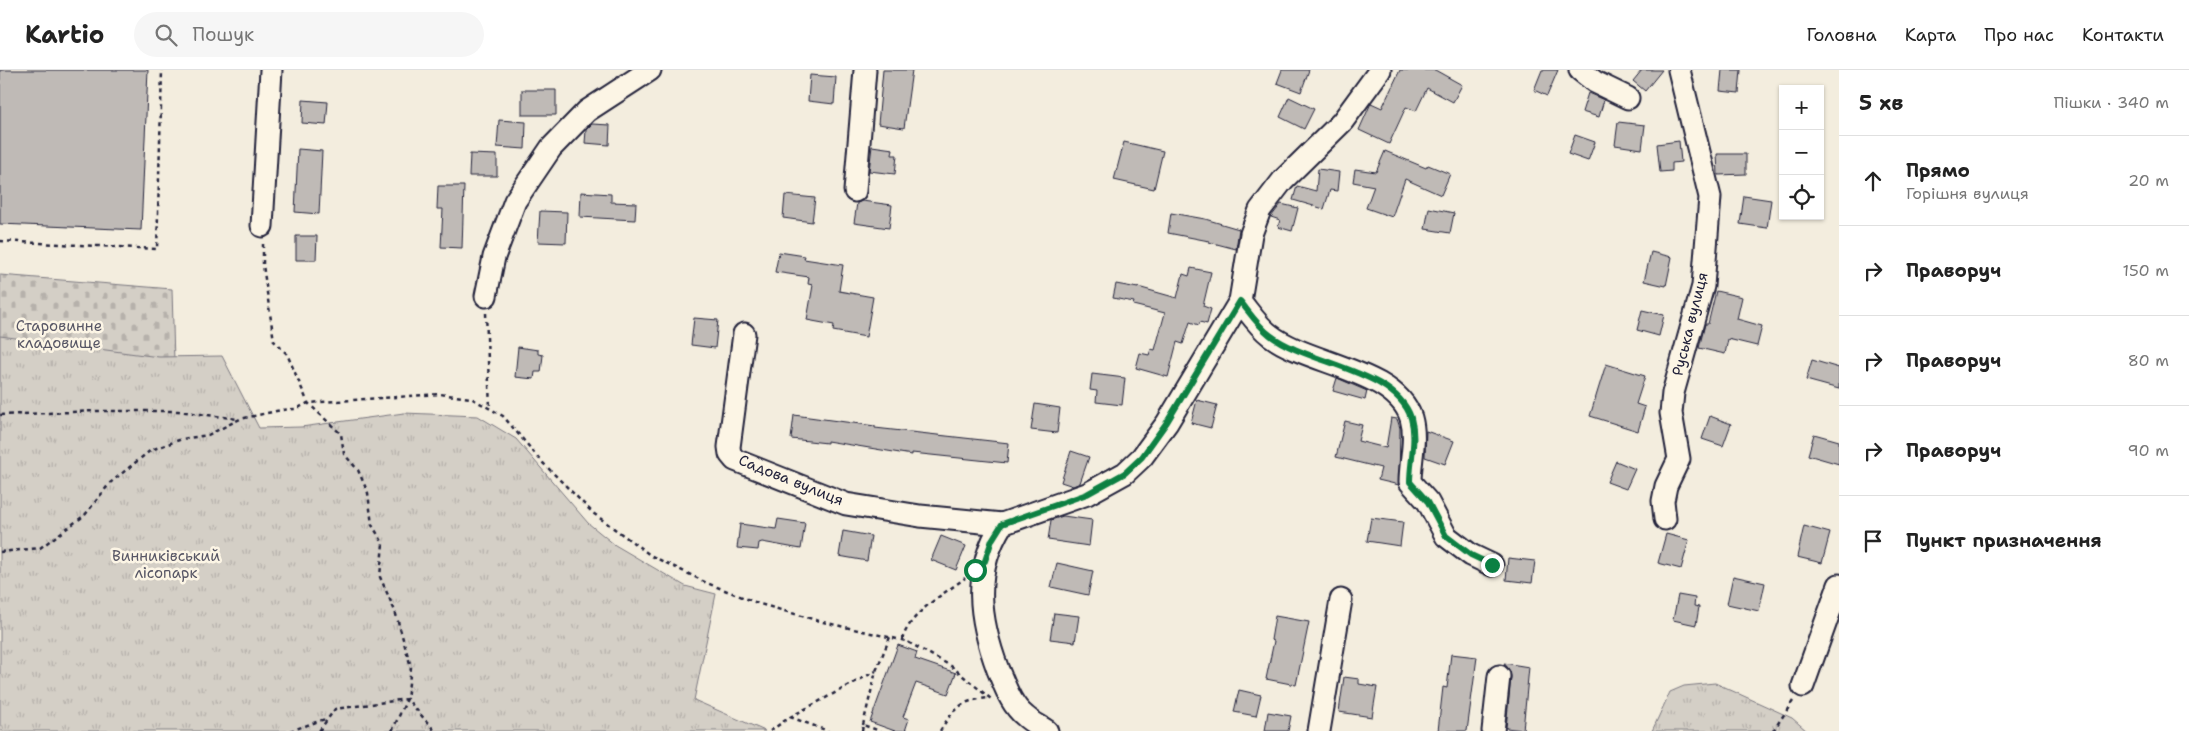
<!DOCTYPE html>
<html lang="uk">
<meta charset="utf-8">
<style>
:root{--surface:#fff;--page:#f6f6f6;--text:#222;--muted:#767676;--line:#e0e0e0}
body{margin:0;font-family:"Shantell Sans",sans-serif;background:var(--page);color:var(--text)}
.controls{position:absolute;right:15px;top:15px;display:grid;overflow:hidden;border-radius:0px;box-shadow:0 1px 4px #0004}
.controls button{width:45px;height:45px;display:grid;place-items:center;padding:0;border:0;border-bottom:1px solid var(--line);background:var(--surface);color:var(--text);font:25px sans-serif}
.stop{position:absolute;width:15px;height:15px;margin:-11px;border:4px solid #0b8043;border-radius:50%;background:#fff}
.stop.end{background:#0b8043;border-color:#fff;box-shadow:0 1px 5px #0008}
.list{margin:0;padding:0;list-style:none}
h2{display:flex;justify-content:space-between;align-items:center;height:65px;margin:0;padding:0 20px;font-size:21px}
h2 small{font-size:16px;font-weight:400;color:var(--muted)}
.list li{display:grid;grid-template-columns:32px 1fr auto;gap:15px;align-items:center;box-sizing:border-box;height:90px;padding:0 20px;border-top:1px solid var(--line)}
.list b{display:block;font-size:19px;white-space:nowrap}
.list p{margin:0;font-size:16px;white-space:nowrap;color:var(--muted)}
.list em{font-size:16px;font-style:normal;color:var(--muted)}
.icon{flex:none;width:28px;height:28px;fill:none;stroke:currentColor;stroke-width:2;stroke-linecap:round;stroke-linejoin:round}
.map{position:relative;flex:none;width:1839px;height:661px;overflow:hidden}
header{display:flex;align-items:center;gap:30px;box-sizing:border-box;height:70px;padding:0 25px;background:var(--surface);border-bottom:1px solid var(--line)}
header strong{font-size:24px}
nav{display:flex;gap:28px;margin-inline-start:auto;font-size:18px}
.search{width:350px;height:45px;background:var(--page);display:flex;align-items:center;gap:12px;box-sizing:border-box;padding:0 18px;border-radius:28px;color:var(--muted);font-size:19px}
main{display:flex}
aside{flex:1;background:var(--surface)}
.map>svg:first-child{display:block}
.cemetery{fill:url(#cemetery-stones);stroke:#7b7880}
.park{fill:url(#park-tufts);stroke:#7b7880}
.building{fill:#bfbab6;stroke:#22223b}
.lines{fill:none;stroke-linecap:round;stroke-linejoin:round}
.minor-casing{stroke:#22223b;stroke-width:25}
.path{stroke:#22223b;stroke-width:2.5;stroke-dasharray:4 4;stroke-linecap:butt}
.minor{stroke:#fcf5e5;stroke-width:21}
.route{stroke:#0b8043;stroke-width:6}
.labels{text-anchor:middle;stroke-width:5;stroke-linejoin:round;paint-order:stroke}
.street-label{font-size:15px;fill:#22223b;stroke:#fcf5e5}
.park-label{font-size:15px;fill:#575665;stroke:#fcf5e5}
</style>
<header>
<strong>Kartio</strong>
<div class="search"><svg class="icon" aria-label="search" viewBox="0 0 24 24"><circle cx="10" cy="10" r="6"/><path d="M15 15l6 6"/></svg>Пошук</div>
<nav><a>Головна</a><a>Карта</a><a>Про нас</a><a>Контакти</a></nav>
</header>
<main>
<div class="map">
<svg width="1839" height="661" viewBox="0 0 1839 661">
<defs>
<pattern id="cemetery-stones" width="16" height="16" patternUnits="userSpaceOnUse" patternTransform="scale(1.25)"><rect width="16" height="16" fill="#d4cfc6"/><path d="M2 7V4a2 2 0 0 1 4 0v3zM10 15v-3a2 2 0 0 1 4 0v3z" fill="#b6b1ab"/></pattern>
<pattern id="park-tufts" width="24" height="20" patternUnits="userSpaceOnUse" patternTransform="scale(1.25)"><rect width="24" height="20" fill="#d4cfc6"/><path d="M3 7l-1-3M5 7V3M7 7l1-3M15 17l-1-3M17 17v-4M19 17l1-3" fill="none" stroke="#b6b1ab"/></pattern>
</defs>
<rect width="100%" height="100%" fill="#f3edde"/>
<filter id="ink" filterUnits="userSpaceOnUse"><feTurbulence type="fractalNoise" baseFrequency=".02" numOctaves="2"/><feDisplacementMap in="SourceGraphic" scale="10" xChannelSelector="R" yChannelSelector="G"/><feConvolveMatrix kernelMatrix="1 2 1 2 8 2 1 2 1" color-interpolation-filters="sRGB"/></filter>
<g filter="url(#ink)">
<!-- cemetery -->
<path class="cemetery" d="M0,205L172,219L175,328L0,317Z"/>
<!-- park -->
<path class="park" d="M0,266L159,287L222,286L259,358L301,357L404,343L478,346L516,369L588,453L615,475L685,516L716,524L694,630L765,661H0Z
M1715,613L1792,648L1807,661H1652L1670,622L1684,616Z"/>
<!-- building -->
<path class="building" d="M0,0H148L141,160L0,154Z
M883,0H912L904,58L878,54Z
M1282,0H1309L1301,22L1277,13Z
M1400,0H1435L1462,15L1453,32L1427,18L1416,41L1406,37L1389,74L1359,60L1371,33L1382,38Z
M1542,0H1558L1547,26L1534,20Z
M1642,0H1662L1645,21L1633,11Z
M1722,0H1741L1739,23L1720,21Z
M810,5L836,7L834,34L808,31Z
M522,20H556V45H522Z
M1588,23L1604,30L1599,47L1582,42Z
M1289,27L1314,39L1304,59L1280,47Z
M303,30L328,32L326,55L302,53Z
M499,50L526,52L525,79L497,77Z
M1618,52L1645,55L1642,79L1615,75Z
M592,54L610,55L609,75L585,73L586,60Z
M1575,65L1595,72L1588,91L1568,84Z
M1679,71L1681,92L1672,93V101L1660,102L1657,74Z
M1124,72L1163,81L1154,119L1114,110Z
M872,76L893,79L892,85H897L895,104L869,101Z
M298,79L322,81L319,144L295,142Z
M1385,81L1426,98L1428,95L1450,104L1441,125L1405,109L1392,147L1366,138L1374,116L1353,112L1355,99L1376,102Z
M470,84L497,85V106H469Z
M1717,84H1746V104L1718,105Z
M1318,99L1339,102L1337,121L1330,120L1324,139L1293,130L1297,116L1316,121Z
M438,116H464L462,178L441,177L443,139H437Z
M581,122L611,124V132L636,133L635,150L580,147Z
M785,125L815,128L812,152L783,148Z
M1744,126L1771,130L1767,158L1740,154Z
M862,131L892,135L889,158L854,153L857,133Z
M1281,134L1298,138L1292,161L1278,157L1280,150L1271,147Z
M1429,138L1454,143L1450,163L1425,159Z
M540,141L567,142L566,173L538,172Z
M1171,143L1205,149L1239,159L1236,179L1209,172V171L1168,163Z
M296,166H317L316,190H296Z
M779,182L805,186L804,189L843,195L839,221L873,227L866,267L833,261L834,255L807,250L813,215L808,214L809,207L775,202Z
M1651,182L1672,187L1666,216L1644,211Z
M1191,198L1211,202L1203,236L1211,239L1207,254L1200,252L1199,255L1190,252L1183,274L1177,272L1168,307L1136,298L1140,283L1149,285L1151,279L1155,280L1165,243L1133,235L1134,232L1113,228L1116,214L1138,218V217L1177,228L1183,204L1189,206Z
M1716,221L1742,227L1737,249L1762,256L1757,276L1728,269L1725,284L1699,278L1705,254H1708Z
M1642,240L1664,245L1659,266L1637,260Z
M694,248L718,250L715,278L691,275Z
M518,277L538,280V284L543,285L541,302H535L534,309L515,307Z
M1812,290L1839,298V319L1806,310Z
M1606,294L1645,306L1636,334L1645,337L1638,361L1590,346Z
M1092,304L1125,308L1122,335L1096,332L1097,321L1090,320Z
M1337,308L1367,321L1365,330L1333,321Z
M1197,330L1217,335L1211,358L1191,353Z
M1035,334L1060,338L1057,363L1031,360Z
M794,345L875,356V358L1009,373L1007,393L912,383V385L827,371V373L791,369Z
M1710,346L1731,354L1723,376L1702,369Z
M1391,348L1397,349L1400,358L1399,415L1378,410L1381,398L1336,387L1345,351L1362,355L1358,371L1386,378Z
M1426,361L1454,371L1445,394L1425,387Z
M1814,364L1839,371V394L1808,385Z
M1071,381L1089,387L1080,413L1073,416L1061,412Z
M1616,391L1635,399L1626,419L1607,412Z
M1063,446L1092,450L1089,476L1048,470L1051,450Z
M1371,448L1403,452L1400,476L1367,471Z
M778,449L805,453L801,479L762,472L759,473L758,480L737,478L740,454L776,459Z
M1804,456L1830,463L1822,493L1797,487Z
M843,461L871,466L867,491L839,486Z
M1666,464L1689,470L1681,499L1658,493Z
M941,466L966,476L956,500L931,490Z
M1508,488L1535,491L1532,513L1506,510Z
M1057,493L1093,501L1088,525L1051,517Z
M1733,506L1765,513L1759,541L1727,534Z
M1678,525L1695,528L1694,536L1699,537L1696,555L1673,550Z
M1054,543L1079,546L1075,572L1050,569Z
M1275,546L1309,552L1296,615L1266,609L1274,571L1271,570Z
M898,575L917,582L915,589L956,603L948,624L916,613L903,647L909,649L905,661H895L870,652Z
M1451,584L1477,587L1467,661H1438L1443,617L1447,618Z
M1504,593L1529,597L1523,660L1506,658L1511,607L1510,601Z
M1344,607L1359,609V614L1377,617L1372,647L1339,642Z
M1239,620L1261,625L1256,646L1234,642Z
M1268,642L1291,646L1288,661H1265Z"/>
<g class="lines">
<!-- minor casing -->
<g class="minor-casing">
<path id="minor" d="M1580,0L1595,12L1628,28
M855,121L865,0
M262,156L271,0
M486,226L494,187L515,131L551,78L587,41L650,0
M1240,231C1249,242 1258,256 1270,265C1307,294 1396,300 1411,348C1417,369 1410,391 1410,412L1428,432L1446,466L1471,485L1492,495
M744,264L729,377L730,384L735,390L846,434L920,446L1002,454L1087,424L1125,403L1142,387L1167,353L1240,231L1251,164L1260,140L1283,110L1342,52L1380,0
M1665,449L1663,431L1666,416L1679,389L1671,343L1673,323L1703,216L1710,127L1679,0
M1002,454C972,502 979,549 998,600C1005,616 1011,635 1025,646C1031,652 1040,656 1047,661
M1803,616L1839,515
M1319,661L1341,530
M1493,661L1499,606"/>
</g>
<!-- path -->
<path class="path" d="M0,171L157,179L162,0
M263,174V195L274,271L287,284L308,333L341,364L344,384L358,400L368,423L372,455L383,473L380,507L395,541L411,597L407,629L335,639L319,661
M486,243L490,338
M0,345L96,341H178L238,349
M0,482L40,478L85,445L110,413L151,380L182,369L208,365L240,349L281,340L296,339L308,333L440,324L471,328L503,346L543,393L593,443L650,485L707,513L760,534L823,552L906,571L951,596L991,629
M902,570C911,541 943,525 965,508
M790,647L828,661
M863,655L876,601L890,567
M290,661L325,649
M392,661L407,629L435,661
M770,661L790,647L876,601
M862,661L863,655L880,661
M940,661C954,638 961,630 989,628
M1773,661L1793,631"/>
<!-- minor -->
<use href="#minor" class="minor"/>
</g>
</g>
<g class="lines" filter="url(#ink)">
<!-- route -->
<path class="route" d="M975,500L985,491L992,470L1002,454L1087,424L1125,403L1142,387L1167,352L1240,231C1249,242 1258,256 1270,265C1307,294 1396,300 1411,348C1417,369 1410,391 1410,412L1428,432L1446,466L1471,485L1492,495"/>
</g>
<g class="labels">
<!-- street labels -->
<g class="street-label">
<text transform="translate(1690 254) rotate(-76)" y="5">Руська вулиця</text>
<text transform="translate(791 410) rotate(22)" y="5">Садова вулиця</text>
</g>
<!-- park labels -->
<g class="park-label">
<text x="59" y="261">Старовинне<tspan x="59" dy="17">кладовище</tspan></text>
<text x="166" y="491">Винниківський<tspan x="166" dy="17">лісопарк</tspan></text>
</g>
</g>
</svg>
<div class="controls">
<button>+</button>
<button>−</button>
<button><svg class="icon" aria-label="locate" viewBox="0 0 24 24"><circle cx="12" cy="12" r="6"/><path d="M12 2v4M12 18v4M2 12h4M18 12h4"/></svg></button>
</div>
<div class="stop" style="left:975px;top:500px"></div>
<div class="stop end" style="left:1492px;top:495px"></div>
</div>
<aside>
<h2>5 хв<small>Пішки · 340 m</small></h2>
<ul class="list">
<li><svg class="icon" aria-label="ahead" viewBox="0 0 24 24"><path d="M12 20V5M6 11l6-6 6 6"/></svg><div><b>Прямо</b><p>Горішня вулиця</p></div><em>20 m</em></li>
<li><svg class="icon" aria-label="right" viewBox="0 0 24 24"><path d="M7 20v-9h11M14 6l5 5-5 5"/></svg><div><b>Праворуч</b></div><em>150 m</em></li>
<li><svg class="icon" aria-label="right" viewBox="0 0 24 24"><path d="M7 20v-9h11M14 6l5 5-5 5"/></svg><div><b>Праворуч</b></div><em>80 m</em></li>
<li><svg class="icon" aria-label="right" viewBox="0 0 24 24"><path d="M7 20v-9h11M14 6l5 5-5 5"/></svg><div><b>Праворуч</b></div><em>90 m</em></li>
<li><svg class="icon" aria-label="arrive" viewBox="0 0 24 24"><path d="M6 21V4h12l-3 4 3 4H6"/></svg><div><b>Пункт призначення</b></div></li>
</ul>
</aside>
</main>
